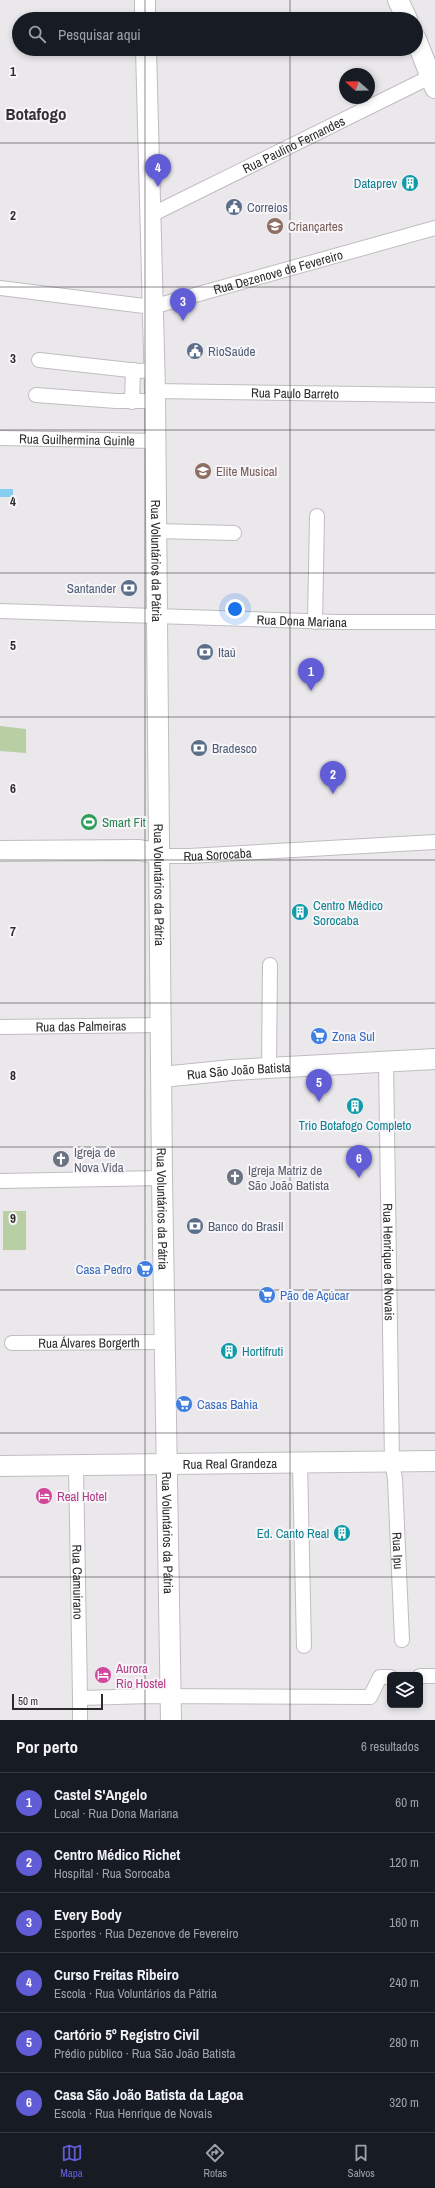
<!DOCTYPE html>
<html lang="pt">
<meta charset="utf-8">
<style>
:root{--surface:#171b24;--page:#20242c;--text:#f1f3f6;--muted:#9ea1a6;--line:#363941;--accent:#615dd6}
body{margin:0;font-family:"Archivo Narrow",sans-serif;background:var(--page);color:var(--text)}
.controls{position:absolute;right:12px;bottom:12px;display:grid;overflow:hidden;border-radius:6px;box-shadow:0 2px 6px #0003}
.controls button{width:36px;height:36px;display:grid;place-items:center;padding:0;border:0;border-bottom:1px solid var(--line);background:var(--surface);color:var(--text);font:20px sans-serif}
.compass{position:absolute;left:339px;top:68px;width:36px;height:36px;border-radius:50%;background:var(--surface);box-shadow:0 2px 6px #0003;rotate:290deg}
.scale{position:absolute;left:12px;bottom:10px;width:91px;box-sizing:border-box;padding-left:4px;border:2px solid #2c2b2d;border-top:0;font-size:11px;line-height:14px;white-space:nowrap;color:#2c2b2d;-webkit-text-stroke:3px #f8f5fa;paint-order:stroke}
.you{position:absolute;left:235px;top:609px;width:14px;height:14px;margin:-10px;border:3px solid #fff;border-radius:50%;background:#1a73e8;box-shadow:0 0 0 6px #1a73e833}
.badge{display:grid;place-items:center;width:26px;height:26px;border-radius:50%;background:var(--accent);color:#fff;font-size:13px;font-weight:700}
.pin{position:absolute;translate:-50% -33px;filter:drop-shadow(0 1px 2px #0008)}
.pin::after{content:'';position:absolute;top:21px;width:14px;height:12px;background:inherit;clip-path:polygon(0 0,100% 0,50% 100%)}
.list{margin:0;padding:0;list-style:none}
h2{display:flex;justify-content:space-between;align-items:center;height:52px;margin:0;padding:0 16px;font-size:17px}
h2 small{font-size:13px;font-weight:400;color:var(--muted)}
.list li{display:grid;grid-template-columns:26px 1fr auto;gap:12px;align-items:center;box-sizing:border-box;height:60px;padding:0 16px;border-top:1px solid var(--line)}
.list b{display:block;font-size:15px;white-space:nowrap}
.list p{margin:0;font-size:13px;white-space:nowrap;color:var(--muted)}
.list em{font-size:13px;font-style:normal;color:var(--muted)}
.icon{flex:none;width:22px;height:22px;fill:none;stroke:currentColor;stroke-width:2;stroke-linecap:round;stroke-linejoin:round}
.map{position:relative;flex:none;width:435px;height:1720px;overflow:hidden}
.search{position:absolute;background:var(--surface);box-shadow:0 2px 6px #0003;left:12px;right:12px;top:12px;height:44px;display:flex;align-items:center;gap:10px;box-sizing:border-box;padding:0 14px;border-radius:22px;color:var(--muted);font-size:15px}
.sheet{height:412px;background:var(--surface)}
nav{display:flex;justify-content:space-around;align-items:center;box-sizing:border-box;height:56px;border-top:1px solid var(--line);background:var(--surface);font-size:11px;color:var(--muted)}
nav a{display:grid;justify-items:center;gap:2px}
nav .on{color:var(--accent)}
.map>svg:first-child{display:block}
.green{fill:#b8cea3}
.water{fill:#86cef1}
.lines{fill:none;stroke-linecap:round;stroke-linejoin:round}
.street-casing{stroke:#c0bdc1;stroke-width:16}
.secondary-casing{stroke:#c0bdc1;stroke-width:22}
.street{stroke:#fff;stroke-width:14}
.secondary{stroke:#fff;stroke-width:20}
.grid{fill:none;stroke:#2c2b2d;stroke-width:1;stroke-opacity:0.55}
.labels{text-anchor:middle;stroke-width:4;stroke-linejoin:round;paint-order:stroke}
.street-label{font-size:13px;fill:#2c2b2d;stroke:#f8f5fa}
.culture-label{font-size:13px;fill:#0d838f;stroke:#f8f5fa;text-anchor:end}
.service-label{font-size:13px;fill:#4e5e75;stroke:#f8f5fa;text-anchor:start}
.education-label{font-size:13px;fill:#785e54;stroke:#f8f5fa;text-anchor:start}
.leisure-label{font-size:13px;fill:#27864d;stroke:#f8f5fa;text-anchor:start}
.shop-label{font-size:13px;fill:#366cbe;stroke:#f8f5fa;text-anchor:start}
.worship-label{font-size:13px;fill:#5b616d;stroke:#f8f5fa;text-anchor:start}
.hotel-label{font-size:13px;fill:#b23c85;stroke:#f8f5fa;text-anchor:start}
.district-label{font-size:17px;font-weight:bold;fill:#343235;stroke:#f8f5fa}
.grid-label{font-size:13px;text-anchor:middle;font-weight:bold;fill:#2c2b2d;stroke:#f8f5fa;stroke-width:4;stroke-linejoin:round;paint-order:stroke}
</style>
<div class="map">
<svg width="435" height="1720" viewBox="0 0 435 1720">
<rect width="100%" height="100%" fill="#ebe8ec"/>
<!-- green -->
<path class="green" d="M0,726L26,729V753L0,751Z
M3,1211H26V1250H3Z"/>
<!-- water -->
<path class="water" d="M0,489H13V497H0Z"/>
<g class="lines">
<!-- street casing -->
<g class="street-casing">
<g id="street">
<path id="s1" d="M151,215L430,77L435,73"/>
<path id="s2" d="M0,288L152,307L435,228"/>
<path d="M39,360L139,371L154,370"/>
<path id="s3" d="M155,391L435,395"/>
<path d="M36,395L116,401H155"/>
<path d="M132,402L133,370"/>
<path id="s4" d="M0,438L155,441"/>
<path d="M156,531L234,533"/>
<path id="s5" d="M0,611L337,622H435"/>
<path d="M315,622L317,516"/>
<path id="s6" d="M159,853L168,856H189L435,842"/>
<path id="s7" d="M0,1027L161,1025"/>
<path id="s8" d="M386,1062L392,1462L395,1479L402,1640"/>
<path d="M269,1068L270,965"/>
<path d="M0,1181L162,1178"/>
<path id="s9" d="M12,1343L165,1342"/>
<path d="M300,1463L304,1646"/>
<path id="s10" d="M76,1465L80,1698L150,1696L370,1697L380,1677H390"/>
<path d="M420,1676H435"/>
<path d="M80,1698V1720"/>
</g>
</g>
<!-- secondary casing -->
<g class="secondary-casing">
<g id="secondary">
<path d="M145,0V19"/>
<path d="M398,0L407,19"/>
<path d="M416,39L435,88"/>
<path id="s11" d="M146,49L155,391L162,1178L171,1720"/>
<path d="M0,851L138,850L159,853"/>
<path id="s12" d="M162,1077L232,1070L435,1059"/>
<path id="s13" d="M0,1466L435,1461"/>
</g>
</g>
<!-- street -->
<use href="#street" class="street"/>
<!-- secondary -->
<use href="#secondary" class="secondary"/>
</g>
<!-- grid -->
<path class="grid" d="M145,0V19M290,0V19M145,49V1720M290,49V1720M0,143H435M0,287H435M0,430H435M0,573H435M0,717H435M0,860H435M0,1003H435M0,1147H435M0,1290H435M0,1433H435M0,1577H435"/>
<!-- icons -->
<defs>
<g id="building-disc" transform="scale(0.9)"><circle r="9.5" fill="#0f9aa8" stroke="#f8f5fa"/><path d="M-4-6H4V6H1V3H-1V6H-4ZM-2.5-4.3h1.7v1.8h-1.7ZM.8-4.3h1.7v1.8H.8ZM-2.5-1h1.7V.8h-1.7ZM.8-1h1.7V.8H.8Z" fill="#fff"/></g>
<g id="civic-disc" transform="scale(0.9)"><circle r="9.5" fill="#5c6f8a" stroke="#f8f5fa"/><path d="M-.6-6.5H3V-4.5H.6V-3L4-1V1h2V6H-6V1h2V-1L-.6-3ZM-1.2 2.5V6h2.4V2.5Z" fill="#fff"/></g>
<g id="school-disc" transform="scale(0.9)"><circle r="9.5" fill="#8d6e63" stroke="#f8f5fa"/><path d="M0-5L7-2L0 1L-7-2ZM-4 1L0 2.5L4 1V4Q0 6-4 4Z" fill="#fff"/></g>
<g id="bank-disc" transform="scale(0.9)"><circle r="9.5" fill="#5c6f8a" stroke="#f8f5fa"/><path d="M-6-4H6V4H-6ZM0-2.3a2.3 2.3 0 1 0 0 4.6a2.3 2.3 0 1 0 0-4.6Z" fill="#fff"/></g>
<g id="stadium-disc" transform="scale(0.9)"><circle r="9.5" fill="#2e9e5b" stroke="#f8f5fa"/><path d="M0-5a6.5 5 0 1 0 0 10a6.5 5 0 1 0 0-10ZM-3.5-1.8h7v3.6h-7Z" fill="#fff"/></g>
<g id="supermarket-disc" transform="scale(0.9)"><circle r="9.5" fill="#3f7fe0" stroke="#f8f5fa"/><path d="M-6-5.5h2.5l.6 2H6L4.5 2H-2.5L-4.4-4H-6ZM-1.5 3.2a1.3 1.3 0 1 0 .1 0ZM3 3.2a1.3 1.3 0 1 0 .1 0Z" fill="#fff"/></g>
<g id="church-disc" transform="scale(0.9)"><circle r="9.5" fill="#6b7280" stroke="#f8f5fa"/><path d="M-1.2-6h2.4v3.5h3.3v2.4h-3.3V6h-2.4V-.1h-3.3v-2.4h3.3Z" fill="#fff"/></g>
<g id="hotel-disc" transform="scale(0.9)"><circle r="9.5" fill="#d1479c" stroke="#f8f5fa"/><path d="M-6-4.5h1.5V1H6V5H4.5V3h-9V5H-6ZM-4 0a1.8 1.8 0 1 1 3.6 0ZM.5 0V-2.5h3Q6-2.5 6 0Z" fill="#fff"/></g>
</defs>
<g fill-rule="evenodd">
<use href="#building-disc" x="410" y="183"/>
<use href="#civic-disc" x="234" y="207"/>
<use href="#school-disc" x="275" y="226"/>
<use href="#civic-disc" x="195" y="351"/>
<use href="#school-disc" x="203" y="471"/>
<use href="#bank-disc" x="129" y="588"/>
<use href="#bank-disc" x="205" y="652"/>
<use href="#bank-disc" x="199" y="748"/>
<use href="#stadium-disc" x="89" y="822"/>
<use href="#building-disc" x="300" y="912"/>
<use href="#supermarket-disc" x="319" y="1036"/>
<use href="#building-disc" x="355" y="1106"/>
<use href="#church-disc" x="61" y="1159"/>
<use href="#church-disc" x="235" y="1177"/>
<use href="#bank-disc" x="195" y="1226"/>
<use href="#supermarket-disc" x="145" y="1269"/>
<use href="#supermarket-disc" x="267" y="1295"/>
<use href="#building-disc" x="229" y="1351"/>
<use href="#supermarket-disc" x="184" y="1404"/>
<use href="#hotel-disc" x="44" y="1496"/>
<use href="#building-disc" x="342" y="1533"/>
<use href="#hotel-disc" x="103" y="1675"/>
</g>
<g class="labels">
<!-- street labels -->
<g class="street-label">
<text dy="5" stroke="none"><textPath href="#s1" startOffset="159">Rua Paulino Fernandes</textPath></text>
<text dy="5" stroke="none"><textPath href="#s2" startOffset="284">Rua Dezenove de Fevereiro</textPath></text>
<text dy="5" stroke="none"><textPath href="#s3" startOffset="140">Rua Paulo Barreto</textPath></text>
<text dy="5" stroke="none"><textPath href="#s4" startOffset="77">Rua Guilhermina Guinle</textPath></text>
<text dy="5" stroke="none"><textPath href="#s11" startOffset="512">Rua Voluntários da Pátria</textPath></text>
<text dy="5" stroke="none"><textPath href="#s5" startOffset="302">Rua Dona Mariana</textPath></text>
<text dy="5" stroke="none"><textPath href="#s6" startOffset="59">Rua Sorocaba</textPath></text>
<text dy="5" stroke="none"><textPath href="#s11" startOffset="836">Rua Voluntários da Pátria</textPath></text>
<text dy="5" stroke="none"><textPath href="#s7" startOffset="81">Rua das Palmeiras</textPath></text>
<text dy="5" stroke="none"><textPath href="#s12" startOffset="77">Rua São João Batista</textPath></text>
<text dy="5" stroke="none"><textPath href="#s11" startOffset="1160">Rua Voluntários da Pátria</textPath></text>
<text dy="5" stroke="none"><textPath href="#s8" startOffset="200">Rua Henrique de Novais</textPath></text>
<text dy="5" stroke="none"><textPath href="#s9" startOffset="77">Rua Álvares Borgerth</textPath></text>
<text dy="5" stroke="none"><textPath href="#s13" startOffset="230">Rua Real Grandeza</textPath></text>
<text dy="5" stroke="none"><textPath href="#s11" startOffset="1484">Rua Voluntários da Pátria</textPath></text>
<text dy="5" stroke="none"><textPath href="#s8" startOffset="489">Rua Ipu</textPath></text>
<text dy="5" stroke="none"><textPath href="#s10" startOffset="117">Rua Camuirano</textPath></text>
</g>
<!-- culture labels -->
<g class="culture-label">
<text x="397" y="188">Dataprev</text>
<text x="313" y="910" text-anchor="start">Centro Médico<tspan x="313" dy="15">Sorocaba</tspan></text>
<text x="355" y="1130" text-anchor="middle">Trio Botafogo Completo</text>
<text x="242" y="1356" text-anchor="start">Hortifruti</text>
<text x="329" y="1538">Ed. Canto Real</text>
</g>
<!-- service labels -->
<g class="service-label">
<text x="247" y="212">Correios</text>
<text x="208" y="356">RioSaúde</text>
<text x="116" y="593" text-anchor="end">Santander</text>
<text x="218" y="657">Itaú</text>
<text x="212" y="753">Bradesco</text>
<text x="208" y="1231">Banco do Brasil</text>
</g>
<!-- education labels -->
<g class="education-label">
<text x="288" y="231">Criançartes</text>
<text x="216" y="476">Elite Musical</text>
</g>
<!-- leisure labels -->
<g class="leisure-label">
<text x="102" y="827">Smart Fit</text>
</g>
<!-- shop labels -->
<g class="shop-label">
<text x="332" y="1041">Zona Sul</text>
<text x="132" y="1274" text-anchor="end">Casa Pedro</text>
<text x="280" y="1300">Pão de Açúcar</text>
<text x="197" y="1409">Casas Bahia</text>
</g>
<!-- worship labels -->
<g class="worship-label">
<text x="74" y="1157">Igreja de<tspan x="74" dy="15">Nova Vida</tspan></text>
<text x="248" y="1175">Igreja Matriz de<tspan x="248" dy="15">São João Batista</tspan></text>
</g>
<!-- hotel labels -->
<g class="hotel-label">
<text x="57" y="1501">Real Hotel</text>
<text x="116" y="1673">Aurora<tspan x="116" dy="15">Rio Hostel</tspan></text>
</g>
<!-- district labels -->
<g class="district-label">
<text x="36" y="120">Botafogo</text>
</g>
</g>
<g class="grid-label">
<text x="13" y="76">1</text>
<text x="13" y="220">2</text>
<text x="13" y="363">3</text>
<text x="13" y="506">4</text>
<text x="13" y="650">5</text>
<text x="13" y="793">6</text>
<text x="13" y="936">7</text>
<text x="13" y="1080">8</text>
<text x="13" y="1223">9</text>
</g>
</svg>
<div class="controls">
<button><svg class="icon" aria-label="layers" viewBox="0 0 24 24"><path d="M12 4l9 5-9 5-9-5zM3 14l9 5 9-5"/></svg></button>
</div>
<svg class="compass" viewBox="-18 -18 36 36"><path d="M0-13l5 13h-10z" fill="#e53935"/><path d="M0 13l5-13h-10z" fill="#9ea1a6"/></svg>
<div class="scale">50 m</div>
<div class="you"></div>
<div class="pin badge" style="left:311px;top:691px">1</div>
<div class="pin badge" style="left:333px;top:794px">2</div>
<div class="pin badge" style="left:183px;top:321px">3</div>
<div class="pin badge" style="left:158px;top:187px">4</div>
<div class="pin badge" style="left:319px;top:1102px">5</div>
<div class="pin badge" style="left:359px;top:1178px">6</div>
<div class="search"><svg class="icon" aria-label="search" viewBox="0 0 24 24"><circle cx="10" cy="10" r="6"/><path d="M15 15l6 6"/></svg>Pesquisar aqui</div>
</div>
<section class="sheet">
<h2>Por perto<small>6 resultados</small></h2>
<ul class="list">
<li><span class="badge">1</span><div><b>Castel S'Angelo</b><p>Local · Rua Dona Mariana</p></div><em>60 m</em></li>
<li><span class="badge">2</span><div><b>Centro Médico Richet</b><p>Hospital · Rua Sorocaba</p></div><em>120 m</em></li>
<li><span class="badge">3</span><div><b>Every Body</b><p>Esportes · Rua Dezenove de Fevereiro</p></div><em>160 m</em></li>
<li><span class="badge">4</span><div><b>Curso Freitas Ribeiro</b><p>Escola · Rua Voluntários da Pátria</p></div><em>240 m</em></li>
<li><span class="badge">5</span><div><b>Cartório 5º Registro Civil</b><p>Prédio público · Rua São João Batista</p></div><em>280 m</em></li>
<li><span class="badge">6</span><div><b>Casa São João Batista da Lagoa</b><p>Escola · Rua Henrique de Novais</p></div><em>320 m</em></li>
</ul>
</section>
<nav>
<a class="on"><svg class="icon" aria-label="map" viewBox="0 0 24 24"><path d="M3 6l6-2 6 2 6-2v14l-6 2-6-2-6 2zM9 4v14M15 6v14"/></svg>Mapa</a>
<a><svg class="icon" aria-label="directions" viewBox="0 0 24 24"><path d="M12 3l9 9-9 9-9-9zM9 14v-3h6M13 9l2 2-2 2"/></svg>Rotas</a>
<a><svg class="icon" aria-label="saved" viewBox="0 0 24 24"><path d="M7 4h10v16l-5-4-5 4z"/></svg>Salvos</a>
</nav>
